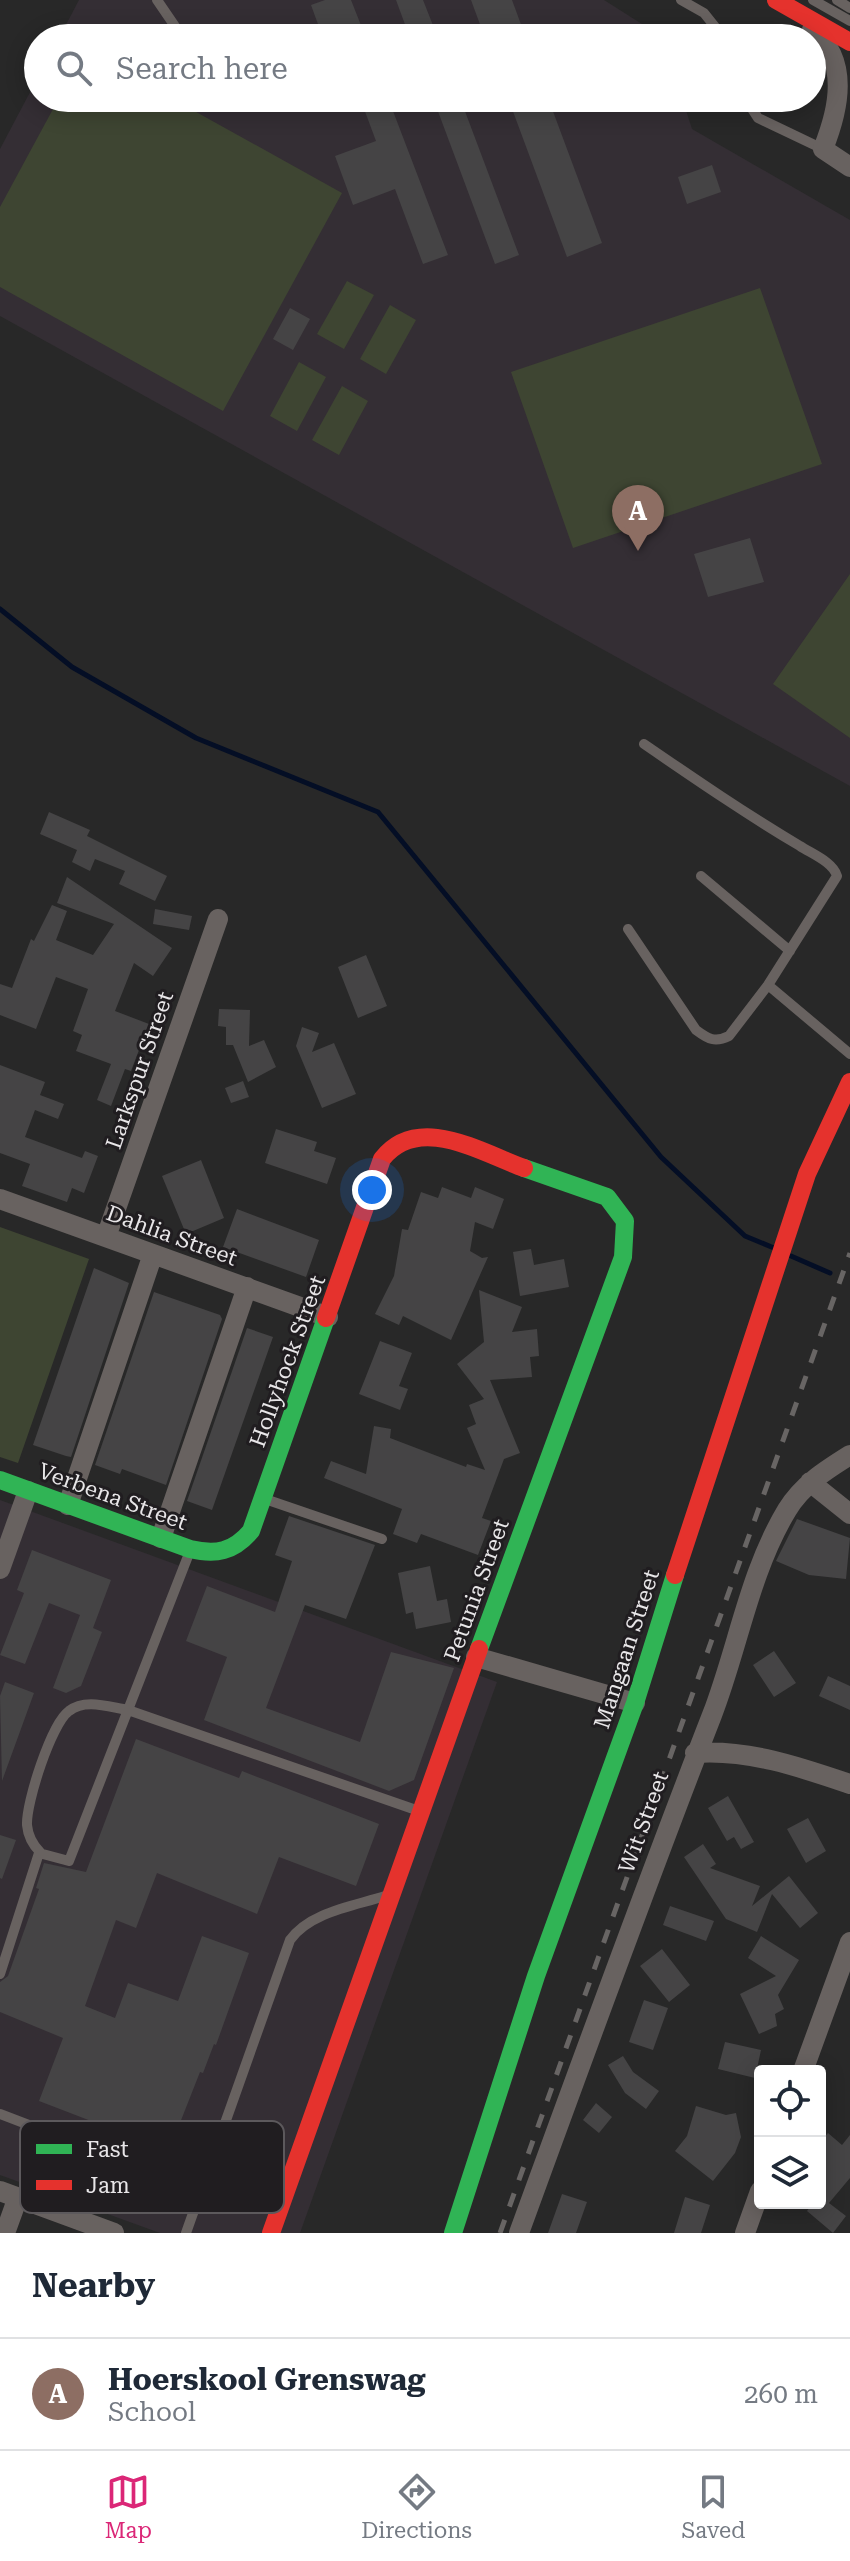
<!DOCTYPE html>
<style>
:root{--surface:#fff;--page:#f6f6f7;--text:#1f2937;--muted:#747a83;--line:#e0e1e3;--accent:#db2777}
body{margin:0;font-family:"Roboto Serif",serif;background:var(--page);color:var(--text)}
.controls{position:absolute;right:24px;bottom:24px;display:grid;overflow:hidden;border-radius:8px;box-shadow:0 4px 20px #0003}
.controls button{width:72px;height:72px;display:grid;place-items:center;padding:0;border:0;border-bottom:2px solid var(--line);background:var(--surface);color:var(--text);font:40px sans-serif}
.you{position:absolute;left:372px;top:1190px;width:28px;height:28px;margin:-20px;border:6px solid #fff;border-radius:50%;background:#1a73e8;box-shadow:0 0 0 12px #1a73e833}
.badge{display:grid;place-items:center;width:52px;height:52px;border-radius:50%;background:var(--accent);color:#fff;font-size:26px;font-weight:700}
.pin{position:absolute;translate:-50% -66px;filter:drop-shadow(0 2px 4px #0008)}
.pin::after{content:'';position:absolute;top:42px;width:28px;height:24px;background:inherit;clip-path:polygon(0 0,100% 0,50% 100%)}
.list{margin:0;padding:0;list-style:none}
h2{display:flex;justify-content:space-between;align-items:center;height:104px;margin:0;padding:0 32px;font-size:34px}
h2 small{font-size:26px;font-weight:400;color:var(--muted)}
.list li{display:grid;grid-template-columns:52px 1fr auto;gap:24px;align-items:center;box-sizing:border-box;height:112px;padding:0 32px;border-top:2px solid var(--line)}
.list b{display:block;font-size:30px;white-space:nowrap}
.list p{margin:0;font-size:26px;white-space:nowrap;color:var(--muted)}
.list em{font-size:26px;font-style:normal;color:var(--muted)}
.icon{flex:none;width:44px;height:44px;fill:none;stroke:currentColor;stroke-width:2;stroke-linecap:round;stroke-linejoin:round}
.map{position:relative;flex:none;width:850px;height:2233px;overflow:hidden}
.search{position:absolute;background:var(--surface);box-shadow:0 4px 20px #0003;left:24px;right:24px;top:24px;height:88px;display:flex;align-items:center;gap:20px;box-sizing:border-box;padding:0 28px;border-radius:44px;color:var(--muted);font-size:30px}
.sheet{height:216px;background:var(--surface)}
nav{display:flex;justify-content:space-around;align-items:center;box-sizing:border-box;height:112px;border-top:2px solid var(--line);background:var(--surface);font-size:22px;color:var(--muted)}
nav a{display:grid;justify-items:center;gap:4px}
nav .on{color:var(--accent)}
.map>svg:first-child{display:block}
.built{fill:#342e34}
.green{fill:#3e4532}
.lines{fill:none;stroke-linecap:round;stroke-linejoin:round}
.stream{stroke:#040e25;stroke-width:5}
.building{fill:#454445}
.lane{stroke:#686260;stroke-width:10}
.street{stroke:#686260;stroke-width:20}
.fast{stroke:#30b455;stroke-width:18}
.jam{stroke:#e5322d;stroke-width:18}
.rail{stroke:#686564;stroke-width:5;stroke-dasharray:14 14;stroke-linecap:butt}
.labels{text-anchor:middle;stroke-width:6;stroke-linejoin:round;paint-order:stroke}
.street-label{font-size:22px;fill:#e8e6e8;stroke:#201d20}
.key{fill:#201d20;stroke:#5c595c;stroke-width:2}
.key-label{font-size:22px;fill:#e8e6e8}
</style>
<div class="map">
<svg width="850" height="2233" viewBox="0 0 850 2233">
<rect width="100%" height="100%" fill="#282828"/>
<!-- built -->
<path class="built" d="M79,0H604L664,38H59Z
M38,77V98H682L692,129L850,220V786L0,316V149Z
M0,1500L497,1682L300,2233H160L0,2175Z"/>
<!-- green -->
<path class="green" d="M59,98H171L342,193L223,411L0,287V207Z
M347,281L374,295L344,349L317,334Z
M760,288L822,464L573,548L511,372Z
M390,305L416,320L386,374L360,359Z
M299,362L326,377L297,431L270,416Z
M342,386L368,401L339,455L312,440Z
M850,574V738L773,684Z
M0,1227L89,1259L18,1463L0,1457Z"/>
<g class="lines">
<!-- stream -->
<path class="stream" d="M0,609L72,667L196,738L378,812L661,1157L745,1236L774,1248
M791,1256L830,1273"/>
</g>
<!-- building -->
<path class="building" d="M325,0H351L366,38H323L311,5Z
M396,0H423L438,38H410Z
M471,0H512L526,38H485Z
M360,98H388L448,255L423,264L395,189L353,205L335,156L376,141Z
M433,98H460L519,255L495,264Z
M508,98H548L602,243L567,257Z
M712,165L721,192L687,204L678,177Z
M290,308L310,319L293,350L273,339Z
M750,538L764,582L708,597L694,554Z
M49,812L90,830L87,836L167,876L155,901L119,884L125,871L95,859L90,871L72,862L77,850L40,834Z
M67,877L172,948L153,976L134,963L115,1011L149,1024L131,1071L125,1069L111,1106L97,1100L111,1064L76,1051L82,1035L73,1031L88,989L56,977L36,1029L0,1015V984L12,988L31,939L34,941L52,905L67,911L56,940L93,955L114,924L57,903Z
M155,909L192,916L189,930L153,924Z
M366,955L387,1006L358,1018L338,967Z
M219,1009L250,1010L249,1046L264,1040L276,1067L248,1082L233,1045H226V1027L218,1026Z
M302,1027L319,1033L312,1052L334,1043L356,1094L322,1108L296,1046Z
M0,1065L45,1082L40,1095L64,1104L58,1119L35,1110L25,1137L82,1158L85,1151L98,1156L84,1193L72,1188L67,1202L22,1186L30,1164L0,1153Z
M243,1081L249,1097L231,1103L225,1088Z
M276,1129L317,1142L314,1151L336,1158L327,1184L265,1163Z
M201,1160L224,1218L186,1234L162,1176Z
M442,1187L471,1198L475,1187L504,1199L493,1229L475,1222L470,1251L482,1258L488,1257L451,1340L403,1316L399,1325L375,1314L394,1276L402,1229L408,1230L421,1192L438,1198Z
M237,1209L319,1240L306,1277L223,1247Z
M531,1249L534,1265L564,1259L569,1287L520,1296L513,1252Z
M94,1268L129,1283L71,1457L66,1456L33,1445Z
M479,1290L522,1307L512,1332L537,1329L539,1356L530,1357L532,1377L490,1380L520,1453L504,1459L482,1518L491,1521L478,1555L421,1534L417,1543L393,1534L402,1509L324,1478L331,1461L366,1474L374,1426L391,1429L390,1438L466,1467L467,1464L485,1470L467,1428L476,1424L469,1405L484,1399L457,1364L484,1342Z
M154,1292L220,1315L222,1319L166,1485L122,1469L120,1474L95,1465Z
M247,1328L273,1337L212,1510L187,1501Z
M380,1341L412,1353L399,1386L408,1389L400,1410L359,1394Z
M289,1516L375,1545L346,1619L305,1605L266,1708L360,1742L391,1652L454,1668L414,1780L389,1791L204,1720L227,1657L186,1641L207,1586L275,1612L292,1561L275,1555Z
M797,1519L850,1538L846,1579L809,1575L776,1561Z
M32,1550L111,1580L93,1628L102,1632L81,1686L66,1693L53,1688L80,1615L49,1603L25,1664L0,1655L24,1593L17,1590Z
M430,1566L437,1601L447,1599L451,1622L416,1629L413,1612L406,1614L398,1573Z
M774,1651L796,1683L774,1697L753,1665Z
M828,1676L850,1686V1710L819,1696Z
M5,1682L34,1693L2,1781L0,1696Z
M136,1739L239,1778L242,1771L379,1824L356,1886L279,1857L257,1914L157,1873L136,1928L116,1920L85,2006L115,2018L128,1983L178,2001L202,1936L249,1953L216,2045L214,2044L203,2073L200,2072L176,2133L184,2136L177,2154L39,2101L63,2038L0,2012V1982L8,1976L39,1889L36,1888L44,1863L86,1872Z
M728,1796L754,1842L741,1849L734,1837L727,1841L708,1808Z
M808,1818L826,1851L806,1863L787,1829Z
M0,1835L16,1840L2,1879L0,1878Z
M703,1844L716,1864L710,1868L760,1886L752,1906L789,1876L818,1913L800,1928L772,1894L757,1932L726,1919L684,1857Z
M670,1906L714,1921L706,1941L663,1925Z
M761,1936L799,1960L778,1995L784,2009L775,2014L777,2026L759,2034L740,1994L776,1976L748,1958Z
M662,1949L690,1985L669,2002L640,1966Z
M644,2000L668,2008L653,2050L629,2042Z
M725,2042L761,2050L755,2078L718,2069Z
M623,2056L633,2072L659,2091L646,2109L625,2093L608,2065Z
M596,2103L612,2117L599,2133L583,2120Z
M696,2106L726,2115L736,2113L741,2137L735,2153L713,2181L675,2151L687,2136Z
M828,2133L842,2145L850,2135V2178L829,2203L846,2216L833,2233L807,2211L813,2203H820V2142Z
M562,2194L587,2202L576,2233H548Z
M685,2197L710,2205L701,2233H674Z"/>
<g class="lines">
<!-- lane -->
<path class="lane" d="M157,0L183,38
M681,0L704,13L724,38
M813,0L850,21
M837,0L850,8
M745,98L758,118L823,149
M701,876L790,951
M628,929L696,1030C708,1039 715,1043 729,1036L768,985L837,876C833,862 812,854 800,846C746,814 695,779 644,744
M768,985L850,1054
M265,1499L382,1539
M40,1852C33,1845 28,1836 27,1825C26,1803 51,1724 69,1711C85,1698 109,1707 128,1710L419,1811
M0,1974L39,1853L69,1861L190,1551
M0,2114L201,2191
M186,2233L290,1940C310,1912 354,1906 385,1896"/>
<!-- street -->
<path class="street" d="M812,30C850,60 839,109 823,149L850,167
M0,1199L328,1317
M106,1237L218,919
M810,1482L850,1514
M68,1505L153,1254
M161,1538L247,1287
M0,1569L28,1491
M476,1657L635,1703
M695,1753C748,1749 800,1767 850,1784
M803,2071L850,1942
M0,2191L114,2233
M5,2233L18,2197
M519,2233C582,2060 645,1887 712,1715C738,1648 749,1573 787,1510C802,1485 826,1470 850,1455
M745,2233L760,2191"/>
<!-- fast -->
<path class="fast" d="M0,1480L190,1549C216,1555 233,1552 251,1531L326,1318
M479,1649L623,1257L625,1221L607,1197L524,1168
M453,2233L536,1976L635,1703L675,1575"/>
<!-- jam -->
<path class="jam" d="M776,0L850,42
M326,1318L382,1159C418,1113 480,1152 524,1168
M675,1575L807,1174L850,1082
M271,2233L479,1649"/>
<!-- rail -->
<path class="rail" d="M500,2233L850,1253"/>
</g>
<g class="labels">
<!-- street labels -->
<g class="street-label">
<text transform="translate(139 1070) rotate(-71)" y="8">Larkspur Street</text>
<text transform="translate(172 1235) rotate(20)" y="8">Dahlia Street</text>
<text transform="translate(287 1361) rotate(-70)" y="8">Hollyhock Street</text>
<text transform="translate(113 1496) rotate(20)" y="8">Verbena Street</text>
<text transform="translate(476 1590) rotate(-70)" y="8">Petunia Street</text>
<text transform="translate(626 1649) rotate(-72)" y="8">Mangaan Street</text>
<text transform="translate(643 1822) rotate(-70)" y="8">Wit Street</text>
</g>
</g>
<!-- legend -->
<rect x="20" y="2121" width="264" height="92" rx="12" class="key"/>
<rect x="36" y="2144" width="36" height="10" fill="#30b455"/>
<rect x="36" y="2180" width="36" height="10" fill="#e5322d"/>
<g class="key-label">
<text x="86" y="2157">Fast</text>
<text x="86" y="2193">Jam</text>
</g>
</svg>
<div class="controls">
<button><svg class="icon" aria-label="locate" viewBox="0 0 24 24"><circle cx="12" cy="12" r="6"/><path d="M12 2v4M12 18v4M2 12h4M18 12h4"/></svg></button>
<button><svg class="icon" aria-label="layers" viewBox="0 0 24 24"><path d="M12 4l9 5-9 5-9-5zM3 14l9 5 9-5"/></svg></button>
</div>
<div class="you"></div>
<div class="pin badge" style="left:638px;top:551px;background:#8d6e63">A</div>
<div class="search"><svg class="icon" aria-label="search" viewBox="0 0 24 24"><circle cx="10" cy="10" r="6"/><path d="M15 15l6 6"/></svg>Search here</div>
</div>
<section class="sheet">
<h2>Nearby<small></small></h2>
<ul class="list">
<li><span class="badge" style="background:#8d6e63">A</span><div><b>Hoerskool Grenswag</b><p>School</p></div><em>260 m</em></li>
</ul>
</section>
<nav>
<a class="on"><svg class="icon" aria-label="map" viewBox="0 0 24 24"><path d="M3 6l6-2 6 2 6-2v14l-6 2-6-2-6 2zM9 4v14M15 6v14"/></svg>Map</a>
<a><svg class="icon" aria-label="directions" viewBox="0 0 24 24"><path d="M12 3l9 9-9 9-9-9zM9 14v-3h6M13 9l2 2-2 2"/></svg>Directions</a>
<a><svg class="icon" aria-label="saved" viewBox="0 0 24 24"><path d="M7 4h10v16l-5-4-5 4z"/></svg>Saved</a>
</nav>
